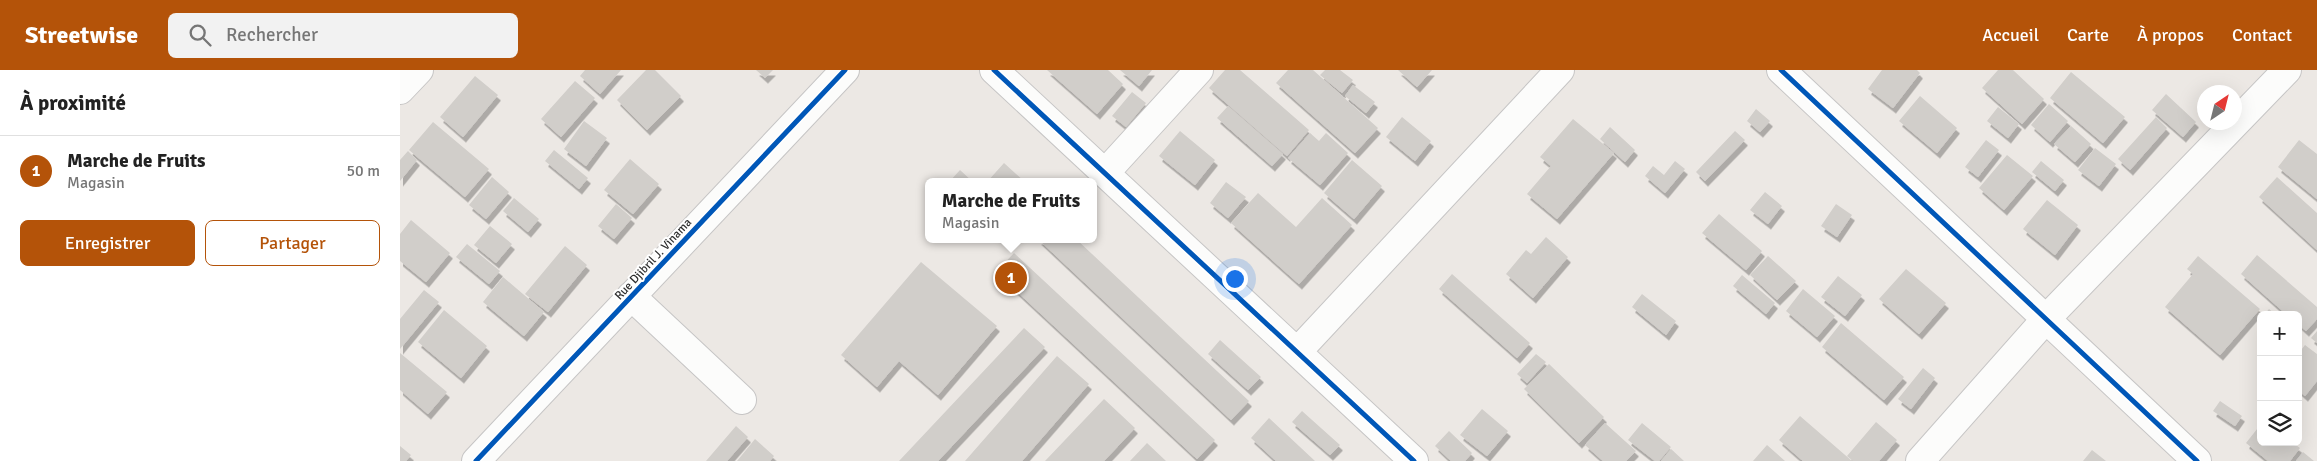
<!DOCTYPE html>
<html lang="fr">
<meta charset="utf-8">
<style>
:root{--surface:#fff;--page:#f2f2f2;--text:#222;--muted:#767676;--line:#e0e0e0;--accent:#b45309}
body{margin:0;font-family:Signika,sans-serif;background:var(--page);color:var(--text)}
.controls{position:absolute;right:15px;bottom:15px;display:grid;overflow:hidden;border-radius:8px;box-shadow:0 5px 20px #0002}
.controls button{width:45px;height:45px;display:grid;place-items:center;padding:0;border:0;border-bottom:1px solid var(--line);background:var(--surface);color:var(--text);font:25px sans-serif}
.compass{position:absolute;left:1797px;top:15px;width:45px;height:45px;border-radius:50%;background:var(--surface);box-shadow:0 5px 20px #0002;rotate:35deg}
.you{position:absolute;left:834px;top:208px;width:18px;height:18px;margin:-12px;border:4px solid #fff;border-radius:50%;background:#1a73e8;box-shadow:0 0 0 8px #1a73e833}
.badge{display:grid;place-items:center;width:32px;height:32px;border-radius:50%;background:var(--accent);color:#fff;font-size:16px;font-weight:700}
.pin{position:absolute;translate:-50% -50%;border:2px solid #fff;box-shadow:0 1px 5px #0006}
.popup{position:absolute;left:525px;top:108px;width:172px;height:65px;box-sizing:border-box;display:grid;place-content:center;border-radius:8px;background:var(--surface);filter:drop-shadow(0 1px 4px #0005);font-size:16px;white-space:nowrap;color:var(--muted)}
.popup b{font-size:19px;color:var(--text)}
.popup::after{content:'';position:absolute;left:50%;top:100%;margin-left:-10px;border:10px solid transparent;border-top-color:var(--surface)}
.list{margin:0;padding:0;list-style:none}
h2{display:flex;justify-content:space-between;align-items:center;height:65px;margin:0;padding:0 20px;font-size:21px}
h2 small{font-size:16px;font-weight:400;color:var(--muted)}
.list li{display:grid;grid-template-columns:32px 1fr auto;gap:15px;align-items:center;box-sizing:border-box;height:70px;padding:0 20px;border-top:1px solid var(--line)}
.list b{display:block;font-size:19px;white-space:nowrap}
.list p{margin:0;font-size:16px;white-space:nowrap;color:var(--muted)}
.list em{font-size:16px;font-style:normal;color:var(--muted)}
.actions{display:flex;gap:10px;padding:15px 20px}
.actions a{flex:1;padding:11px 0;border:1px solid var(--accent);border-radius:8px;text-align:center;font-size:18px;color:var(--accent)}
.actions .main{background:var(--accent);color:#fff}
.icon{flex:none;width:28px;height:28px;fill:none;stroke:currentColor;stroke-width:2;stroke-linecap:round;stroke-linejoin:round}
.map{position:relative;flex:none;width:1917px;height:391px;overflow:hidden}
header{display:flex;align-items:center;gap:30px;box-sizing:border-box;height:70px;padding:0 25px;background:var(--accent);color:#fff}
header strong{font-size:24px}
nav{display:flex;gap:28px;margin-inline-start:auto;font-size:18px}
.search{width:350px;height:45px;background:var(--page);display:flex;align-items:center;gap:12px;box-sizing:border-box;padding:0 18px;border-radius:8px;color:var(--muted);font-size:19px}
main{display:flex}
aside{flex:1;background:var(--surface)}
.map>svg:first-child{display:block}
.building{fill:#d1ceca;filter:url(#shadow)}
.lines{fill:none;stroke-linecap:round;stroke-linejoin:round}
.minor-casing{stroke:#c6c5c5;stroke-width:30}
.minor{stroke:#fcfcfb;stroke-width:28}
.cycleway-casing{stroke:#fff;stroke-width:8}
.cycleway{stroke:#0057b8;stroke-width:5}
.labels{text-anchor:middle;stroke-width:4;stroke-linejoin:round;paint-order:stroke}
.street-label{font-size:12px;fill:#2e2e2e;stroke:#fff}
</style>
<header>
<strong>Streetwise</strong>
<div class="search"><svg class="icon" aria-label="search" viewBox="0 0 24 24"><circle cx="10" cy="10" r="6"/><path d="M15 15l6 6"/></svg>Rechercher</div>
<nav><a>Accueil</a><a>Carte</a><a>À propos</a><a>Contact</a></nav>
</header>
<main>
<aside>
<h2>À proximité<small></small></h2>
<ul class="list">
<li><span class="badge">1</span><div><b>Marche de Fruits</b><p>Magasin</p></div><em>50 m</em></li>
</ul>
<div class="actions"><a class="main">Enregistrer</a><a>Partager</a></div>
</aside>
<div class="map">
<svg width="1917" height="391" viewBox="0 0 1917 391">
<defs>
<filter id="shadow"><feDropShadow dx="3" dy="5.5" stdDeviation="0" flood-color="#0004"/></filter>
</defs>
<rect width="100%" height="100%" fill="#ece8e4"/>
<!-- building -->
<path class="building" d="M185,0H221L200,24L180,6Z
M246,0H255L281,26L247,60L217,30Z
M356,0H373L365,8Z
M647,0H708L723,14L697,44Z
M720,0H752L739,16Z
M825,0H840L909,60L887,86L809,18Z
M888,0H913L978,58L955,83L876,13Z
M925,0H940L953,10L942,23L920,5Z
M998,0H1032L1017,17Z
M1482,0H1517L1520,3L1493,38L1468,19Z
M1598,0H1613L1644,29L1622,54L1582,18Z
M1671,2L1725,47L1703,73L1650,28Z
M75,6L98,25L63,67L40,47Z
M175,11L195,28L161,67L141,49Z
M953,15L975,32L966,43L945,26Z
M732,22L746,33L726,57L712,46Z
M1766,24L1796,52L1783,67L1752,40Z
M1520,26L1557,58L1537,83L1499,51Z
M1649,34L1668,51L1650,72L1631,55Z
M828,36L883,84L872,96L817,48Z
M1598,37L1619,54L1608,68L1587,51Z
M1356,39L1370,51L1360,62L1347,51Z
M1002,47L1031,71L1015,91L986,67Z
M1756,47L1767,58L1730,100L1718,89Z
M1173,49L1214,83L1157,149L1127,124L1151,96L1140,87Z
M184,51L207,68L186,96L164,79Z
M33,52L89,99L65,127L9,80Z
M1671,56L1691,74L1675,92L1654,74Z
M1210,57L1235,80L1225,92L1200,69Z
M780,61L815,90L795,115L759,86Z
M1335,61L1345,70L1305,111L1296,102Z
M910,63L919,71L926,63L948,83L920,115L888,88Z
M1586,70L1599,80L1578,107L1565,97Z
M1899,70L1917,84V129L1878,97Z
M1695,78L1716,94L1699,116L1678,100Z
M154,80L188,108L179,119L145,91Z
M8,81L17,90L0,111V90Z
M1607,85L1633,106L1604,140L1579,118Z
M230,89L259,114L233,144L204,120Z
M952,90L982,116L954,149L924,123Z
M1275,91L1285,99L1265,123L1245,106L1253,96L1264,105Z
M1641,91L1664,110L1655,121L1632,102Z
M604,93L625,112H587Z
M560,100L573,112H549Z
M92,107L109,122L86,149L69,135Z
M1877,107L1917,143V180L1859,127Z
M826,112L846,127L828,148L810,133Z
M1365,122L1382,136L1368,154L1350,140Z
M858,123L896,157L922,128L952,155L899,214L831,153Z
M114,128L139,149L128,162L103,141Z
M1647,130L1678,155L1655,185L1623,159Z
M216,134L232,148L214,169L198,156Z
M1436,134L1452,145L1437,167L1421,156Z
M1319,144L1362,181L1346,200L1302,163Z
M11,150L50,183L26,212L0,191V164Z
M90,156L112,174L96,193L74,175Z
M1146,167L1168,187L1133,228L1106,204L1126,180L1131,184Z
M638,169H676L849,331L831,350Z
M67,174L100,201L89,214L56,187Z
M165,176L187,195L148,242L125,224Z
M614,183L815,370L797,389L596,202Z
M1857,185L1917,237V249L1906,261L1898,254V245H1887L1841,204Z
M1368,186L1396,211L1377,230L1350,205Z
M1798,186L1860,239L1820,285L1765,237L1793,204L1787,199Z
M521,192L597,256L538,325L499,291L477,317L441,285Z
M1506,199L1546,233L1519,264L1479,229Z
M1052,204L1130,273L1117,288L1039,219Z
M1342,205L1375,233L1366,244L1333,216Z
M1438,206L1462,225L1445,246L1421,227Z
M103,207L144,242L124,266L83,232Z
M1403,219L1435,246L1417,267L1386,241Z
M24,220L39,232L0,279V249Z
M1242,224L1276,251L1266,265L1232,237Z
M1869,239L1876,245H1864Z
M44,240L87,276L61,308L18,272Z
M1441,253L1504,307L1484,330L1422,277Z
M624,258L645,277L538,391H499Z
M1917,261V273L1911,268Z
M820,270L861,307L848,320L808,284Z
M1905,275L1917,284V311L1905,326L1898,320V284Z
M0,283L47,322L28,344L0,320Z
M1136,284L1146,292L1127,313L1117,304Z
M657,286L689,314L622,391H565Z
M1149,294L1204,347L1179,373L1124,319Z
M1523,298L1535,308L1511,339L1498,329Z
M704,329L735,358L704,391H645Z
M1820,331L1842,346L1835,356L1813,341Z
M1082,339L1108,361L1087,386L1060,365Z
M902,341L940,375L930,385L892,352Z
M1400,346L1452,391H1403L1379,370Z
M869,348L915,391H876L851,368Z
M1476,352L1497,370L1479,391H1453L1447,386Z
M1205,353L1236,381L1226,391H1203L1185,375Z
M1242,353L1271,377L1259,391H1255L1228,370Z
M1861,354V372H1892L1900,378L1890,391H1868L1846,373Z
M336,356L348,367L327,391H306Z
M1049,361L1072,383L1065,391H1051L1035,376Z
M355,369L374,386L370,391H337Z
M747,373L766,391H730Z
M1367,375L1385,391H1353Z
M0,376L11,385L6,391H0Z
M1271,379L1284,391H1261Z
M1692,380L1706,391H1683Z
M1903,382L1914,391H1896Z"/>
<g class="lines">
<!-- minor casing -->
<g class="minor-casing">
<path id="minor" d="M594,0L1014,391
M1381,0L1797,391
M0,20L19,0
M705,103L799,0
M231,226L342,330
M897,282L1160,0
M76,391L445,0
M1520,391L1645,250L1887,0"/>
</g>
<!-- minor -->
<use href="#minor" class="minor"/>
<!-- cycleway casing -->
<g class="cycleway-casing">
<path id="cycleway" d="M594,0L1014,391
M1381,0L1797,391
M76,391L445,0"/>
</g>
<!-- cycleway -->
<use href="#cycleway" class="cycleway"/>
</g>
<g class="labels">
<!-- street labels -->
<g class="street-label">
<text transform="translate(253 189) rotate(-47)" y="4">Rue Djibril J. Vinama</text>
</g>
</g>
</svg>
<div class="controls">
<button>+</button>
<button>−</button>
<button><svg class="icon" aria-label="layers" viewBox="0 0 24 24"><path d="M12 4l9 5-9 5-9-5zM3 14l9 5 9-5"/></svg></button>
</div>
<svg class="compass" viewBox="-18 -18 36 36"><path d="M0-13l5 13h-10z" fill="#e53935"/><path d="M0 13l5-13h-10z" fill="#767676"/></svg>
<div class="you"></div>
<div class="pin badge" style="left:611px;top:208px">1</div>
<div class="popup"><b>Marche de Fruits</b>Magasin</div>
</div>
</main>
